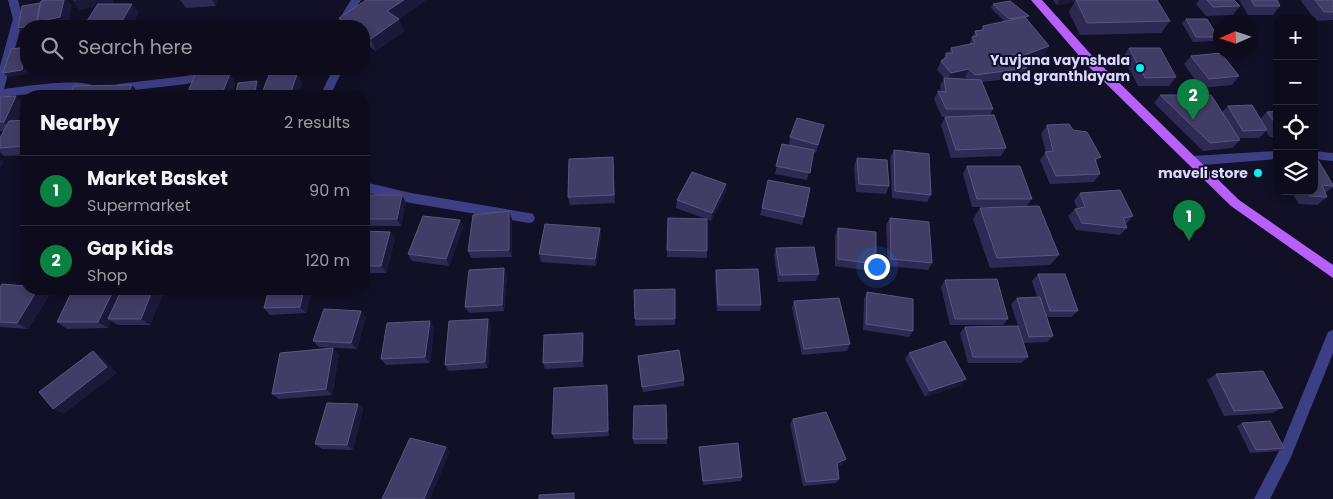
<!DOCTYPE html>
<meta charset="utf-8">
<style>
:root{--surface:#0e0c1c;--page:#171525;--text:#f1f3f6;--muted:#9b9ba3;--line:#2e2c3b;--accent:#0b8043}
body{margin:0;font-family:Poppins,sans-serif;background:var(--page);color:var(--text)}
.controls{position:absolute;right:15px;top:15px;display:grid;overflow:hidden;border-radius:10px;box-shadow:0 2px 8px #0003}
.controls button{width:45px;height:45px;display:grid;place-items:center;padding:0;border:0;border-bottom:1px solid var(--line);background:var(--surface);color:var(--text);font:25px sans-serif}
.compass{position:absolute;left:1213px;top:15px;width:45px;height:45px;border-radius:50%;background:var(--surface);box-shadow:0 2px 8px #0003;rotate:267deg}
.you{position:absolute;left:876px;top:266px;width:18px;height:18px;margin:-12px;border:4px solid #fff;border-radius:50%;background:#1a73e8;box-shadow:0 0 0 8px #1a73e833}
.badge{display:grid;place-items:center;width:32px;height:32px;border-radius:50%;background:var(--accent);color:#fff;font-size:16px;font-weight:700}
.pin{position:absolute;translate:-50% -41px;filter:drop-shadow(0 1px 2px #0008)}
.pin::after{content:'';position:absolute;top:26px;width:18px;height:15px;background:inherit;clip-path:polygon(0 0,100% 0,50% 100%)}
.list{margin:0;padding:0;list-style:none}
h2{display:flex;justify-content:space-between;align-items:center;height:65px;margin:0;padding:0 20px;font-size:21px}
h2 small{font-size:16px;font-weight:400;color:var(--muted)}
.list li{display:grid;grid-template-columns:32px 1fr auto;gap:15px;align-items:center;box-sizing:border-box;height:70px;padding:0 20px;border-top:1px solid var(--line)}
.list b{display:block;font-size:19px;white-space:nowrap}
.list p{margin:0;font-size:16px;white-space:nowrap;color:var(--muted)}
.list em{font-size:16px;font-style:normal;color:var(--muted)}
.icon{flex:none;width:28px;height:28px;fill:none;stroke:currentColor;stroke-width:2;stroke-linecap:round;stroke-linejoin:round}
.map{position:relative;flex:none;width:1333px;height:499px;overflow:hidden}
.search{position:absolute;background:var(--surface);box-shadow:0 2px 8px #0003;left:20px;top:20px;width:350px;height:55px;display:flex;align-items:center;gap:12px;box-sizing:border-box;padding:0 18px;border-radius:20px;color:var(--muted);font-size:19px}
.panel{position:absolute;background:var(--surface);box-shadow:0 2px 8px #0003;left:20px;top:90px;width:350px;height:205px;border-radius:20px}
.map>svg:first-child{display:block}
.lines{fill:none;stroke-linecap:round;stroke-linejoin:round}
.minor{fill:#3d3f84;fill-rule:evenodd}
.major{fill:#b761fa;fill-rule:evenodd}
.wall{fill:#2f2a54;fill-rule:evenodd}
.shaded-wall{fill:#1c183a}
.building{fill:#413d66;stroke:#59557e}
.poi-dot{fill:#09eff8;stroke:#121026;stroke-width:2}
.labels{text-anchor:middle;stroke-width:4;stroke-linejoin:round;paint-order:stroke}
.poi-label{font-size:14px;font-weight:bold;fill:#d9d7fe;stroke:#121026;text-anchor:end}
</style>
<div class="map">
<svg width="1333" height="499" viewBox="0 0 1333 499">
<rect width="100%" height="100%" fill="#121026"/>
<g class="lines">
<!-- minor -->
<path class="minor" d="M8,0H18L23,19L4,89C20,87 88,76 96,88L95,91H59L0,97V66L13,19Z
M351,0H361L345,26H335Z
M216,69H236L231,73L186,84L118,92L113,88L118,84L186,76Z
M333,69H343L330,96H320Z
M1277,151V159L1191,166L1185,161L1191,156Z
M1314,151L1333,153V161L1314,159Z
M364,182L411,193L529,213L533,214L535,218L533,222L529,223L411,203L364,192Z
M1333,330V353L1291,457L1270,499H1254L1281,447L1328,332Z"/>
<!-- major -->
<path class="major" d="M1031,0H1042L1096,60L1239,200L1333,265V278L1231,206L1088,66Z"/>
</g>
<!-- wall -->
<path class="wall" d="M73,0H113V3L108,4L139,12L131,26H87L85,24L96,6L80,10L73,1Z
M180,0H218L216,6L186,8Z
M426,0L399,19L404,31L376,51L364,43V26H343L339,18Z
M1053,0H1157L1170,21L1161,33L1080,35L1069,12L1075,1L1057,5Z
M1199,0H1234L1240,6L1233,15L1206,16L1196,4Z
M1239,0H1277L1280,6L1273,15H1248Z
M1302,0H1333V20L1316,21L1301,1Z
M993,4L1027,20L1049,46L1044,55L1024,62L1027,68L1022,77L982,82L993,109L990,115L1006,148L1001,156L951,158L941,125L945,117H942L934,99L938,91H941L940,86L944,78L937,70L941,61L943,59L946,53H949L951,48L969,45L975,31L982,30L983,26L1005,22L991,8ZM965,77L967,79H959Z
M1186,19L1218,37L1214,41L1193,42L1182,23Z
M1129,48L1176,77L1169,86H1138L1123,57Z
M1191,56L1239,76L1232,85L1201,88L1184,64Z
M102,69H130L127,73L107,74Z
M132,69H161L160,72H135Z
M297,74L302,83L297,96H264L262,93Z
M1160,95L1222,112L1228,106L1260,119L1267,112L1277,111V137H1270L1266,131L1259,138H1239L1240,140L1232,148L1203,151L1154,103Z
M0,97L25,104L17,121L26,120V155L4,156L0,152V138L4,131H0Z
M824,125L816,153L814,152L807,180L775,174L782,144L789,145L790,137Z
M1047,125L1073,130L1101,157L1096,163L1100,174L1094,182L1050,184L1040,160L1046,152L1041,134Z
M894,150L931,195L927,202L892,198L890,158Z
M613,157L615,203L570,205L568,197Z
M857,158L889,186L886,194L856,192L854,166Z
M1314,161L1333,185V187L1325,193L1327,197L1317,205L1299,204L1291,191H1314Z
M967,166L1032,199L1027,206L1059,255L1050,265L990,268L973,219L980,208L1017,207H972L963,174Z
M726,191L711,221L707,219V258L667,257L668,218L706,219L676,208L677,200Z
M1080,193L1133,216L1126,224L1127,228L1120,235L1076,230L1068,216L1075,209L1077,208L1074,201Z
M364,195H402L406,203L401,226H364Z
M762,208L804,217L802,225L760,215Z
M890,218L932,263L928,270L888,266L886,225Z
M512,219V257L471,258L468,251Z
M460,220L463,228L449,266L412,261L408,254Z
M600,228L601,236L596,266L541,262L539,254Z
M838,228L876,264L873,271L835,266V236Z
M364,231L390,232L395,239L386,273H364Z
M776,248L819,274L816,281L778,282L774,255Z
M504,268L507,275L504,311L469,313L465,307Z
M716,270L761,305L760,311H717L715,277Z
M1038,274L1078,311L1071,317H1047L1053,336L1047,342L1023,343L1028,357L1021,363H968L960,333L965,327L1018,326L1011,304L1017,298L1037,297L1032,281Z
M945,280L1008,319L1003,325H950L941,287Z
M0,287L50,294L28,329L0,327Z
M73,289H161L164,291L150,325H118L111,321L108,328L67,329L57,322Z
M269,289H312L306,313L270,315L264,308Z
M867,292L913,331L909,337L863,330L864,299Z
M794,301L850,344L847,351L802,355L792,308Z
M361,311L366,317L357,349L319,347L313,341Z
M635,319H675V325L635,326Z
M491,325L488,368L449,371L445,365Z
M434,327L430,363L386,365L381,359Z
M584,340V367L545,369L543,363Z
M909,353L961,385L925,397L905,359Z
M339,354L332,395L279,399L272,394Z
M638,356L684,380V386L643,392Z
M1216,374L1283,408L1272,413L1224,416L1207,380Z
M607,385L608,391L609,436L554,439L552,434Z
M358,404L363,409L353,450L322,449L315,444Z
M666,405L667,444H634L633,439Z
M793,419L843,464L838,466L839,479L836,483L803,486L790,424Z
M1242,423L1284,448L1278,451L1250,453L1237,426Z
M699,447L742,477L741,481L703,485L699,451Z"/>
<!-- shaded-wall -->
<path class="shaded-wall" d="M64,0H67L72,5L68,26H28L40,3L44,7Z
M79,0H113V3L80,10L73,1Z
M212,0H218L216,6Z
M404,0H426L392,24L387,11Z
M1059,0H1076L1075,1L1057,5Z
M132,4L139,12L131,26H122L120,24Z
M1029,16L1026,20L1007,24L1009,19Z
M399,19L404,31L376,51L371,39Z
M26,27V32L23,33L18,28Z
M1049,46L1044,55L1017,64L1022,56Z
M26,57V69H28L27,74L8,77L3,73Z
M29,69H49L32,72Z
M124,69H130L127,73Z
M969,69L965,77L947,82L951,73Z
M230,74L236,83L231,96H221Z
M297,74L302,83L297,96H293L291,92Z
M257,81L260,85L257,96H254V95Z
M132,85L139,93L138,96H126Z
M16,96L25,104L13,130L4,122Z
M1101,157L1095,164V159Z
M0,159L4,162L0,169Z
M726,184V191L711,221L712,213Z
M402,195L406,203L401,226L397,219Z
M509,211L512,219V257L509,250Z
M460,220L463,228L449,266L446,259Z
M600,228L601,236L596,266L595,259Z
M390,232L395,239L386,273L381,266Z
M504,268L507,275L504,311L502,305Z
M38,289H43L50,294L28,329L17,323Z
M114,289H126L108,319L111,321L108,328L98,322Z
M153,289H161L164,291L150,325L141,319Z
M304,289H312L306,313L300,307Z
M361,311L366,317L357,349L351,343Z
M488,319L491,325L488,368L485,362Z
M430,321L434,327L430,363L425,357Z
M583,333L584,340V367L582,361Z
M333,348L339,354L332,395L326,389Z
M93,351L102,357L117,373L64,414L53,409Z
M966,379L961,385L925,397L930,391Z
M607,385L608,391L609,436L608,431Z
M358,404L363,409L353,450L347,445Z
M446,447L450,452L430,499H424Z
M846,459L843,464L834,467L837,463Z"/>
<!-- building -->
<path class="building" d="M46,0H64L60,17L37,22L41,1Z
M366,0H404L387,11L399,19L371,39L364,34V26H351L339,18Z
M1076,0H1157L1170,21L1087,23Z
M1207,0H1234L1240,6L1213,7Z
M1251,0H1277L1280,6H1255Z
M1315,0H1333V12H1324Z
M1010,1L1029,16L1009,19L993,4Z
M40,3L36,25L18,28L22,6Z
M98,4H132L120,24H85Z
M1025,17L1049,46L1022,56L1027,68L975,75L969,69L951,73L941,61L947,57L946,53H953L951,48L975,43L972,37L977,36L975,31L983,30V26Z
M1186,19H1207L1218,37H1196Z
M26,47V53L22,70L3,73L11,49Z
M1129,48H1160L1176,77L1145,78Z
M26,53V63H24Z
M1221,53L1239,76L1209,79L1191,56Z
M230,74L221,96H186L195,75Z
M297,74L291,92L262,93L269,75Z
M944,78L981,80L993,109H946L938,91L946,92Z
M257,81L254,95L235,96L238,83Z
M132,85L126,96H69L74,86Z
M1160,95H1211L1240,140L1210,143Z
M16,96L4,122H0V97Z
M1252,105L1267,130L1243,131L1228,106Z
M1277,111V126L1267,112Z
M994,115L1006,148L956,150L945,117Z
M797,118L824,125L818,145L790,137Z
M26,120V144L25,146L0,148V138L9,121Z
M1069,124L1073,130L1087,132L1101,157L1095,159L1100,174L1056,176L1045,152L1053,151L1047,125Z
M782,144L814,150L810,173L776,166Z
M894,150L929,154L931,195L895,191Z
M613,157L614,195L568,197L569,159Z
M857,158L887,160L889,186L859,184Z
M1318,160L1333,185V186L1322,185L1327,197L1309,196L1306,191H1314V161Z
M967,166H1020L1032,199H977Z
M692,172L726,184L712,213L677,200Z
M768,180L810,188L804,217L762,208Z
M1120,190L1133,216L1123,218L1127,228L1082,223L1075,209L1085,207L1080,193Z
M364,195H402L397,219H364Z
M1039,206L1059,255L997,258L980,208Z
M509,211V250L468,251L473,215Z
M423,216L460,220L446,259L408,254Z
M668,218L707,219V251L667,250Z
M890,218L929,222L932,263L891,259Z
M26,222V228H23Z
M545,224L600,228L595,259L539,254Z
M838,228L876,232V264L838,259Z
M364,231L390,232L381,266H364Z
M814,247L819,274L780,275L776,248Z
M504,268L502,305L465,307L469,270Z
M758,269L761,305H718L716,270Z
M1038,274H1065L1078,311H1050Z
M997,279L1008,319H955L945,280Z
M2,284L26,286V289H38L17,323L0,322V287Z
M73,289H114L98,322H57Z
M122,289H153L141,319H108Z
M269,289H304L300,307L264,308Z
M675,289V319H635L634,290Z
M867,292L913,299V331L866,324Z
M1040,297L1053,336L1029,337L1017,298Z
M839,298L850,344L804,349L794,301Z
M324,309L361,311L351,343L313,341Z
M488,319L485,362L445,365L449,321Z
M430,321L425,357L381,359L387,323Z
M1018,326L1028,357H973L965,327Z
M583,333L582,361L543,363L544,335Z
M945,341L966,379L930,391L909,353Z
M333,348L326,389L272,394L280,353Z
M679,350L684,380L642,387L638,356Z
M93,351L107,367L53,409L39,392Z
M1263,371L1283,408L1234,411L1216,374Z
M607,385L608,431L552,434L554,388Z
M327,403L358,404L347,445L315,444Z
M666,405L667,439H633L634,406Z
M826,412L846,459L837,463L839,479L806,482L793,419Z
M1270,421L1284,448L1256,450L1242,423Z
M410,438L446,447L424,499H382Z
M738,443L742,477L703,481L699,447Z
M574,493V499H539V495Z"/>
<!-- markers -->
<g class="poi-dot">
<circle cx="1140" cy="68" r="5"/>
<circle cx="1258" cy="173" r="5"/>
</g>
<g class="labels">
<!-- poi labels -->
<g class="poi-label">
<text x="1130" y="65">Yuvjana vaynshala<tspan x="1130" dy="16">and granthlayam</tspan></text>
<text x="1248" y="178">maveli store</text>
</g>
</g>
</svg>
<div class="controls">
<button>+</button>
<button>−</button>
<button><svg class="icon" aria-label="locate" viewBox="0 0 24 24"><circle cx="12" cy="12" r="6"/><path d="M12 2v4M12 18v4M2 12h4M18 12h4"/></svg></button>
<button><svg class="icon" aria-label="layers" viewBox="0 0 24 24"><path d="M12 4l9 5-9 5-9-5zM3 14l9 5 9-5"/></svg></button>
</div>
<svg class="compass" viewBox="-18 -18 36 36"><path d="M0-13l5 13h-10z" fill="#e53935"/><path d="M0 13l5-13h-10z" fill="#9b9ba3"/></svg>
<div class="you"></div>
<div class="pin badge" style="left:1189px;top:241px">1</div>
<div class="pin badge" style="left:1193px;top:120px">2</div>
<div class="search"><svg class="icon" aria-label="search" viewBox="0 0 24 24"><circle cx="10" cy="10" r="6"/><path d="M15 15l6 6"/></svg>Search here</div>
<section class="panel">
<h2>Nearby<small>2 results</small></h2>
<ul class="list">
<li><span class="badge">1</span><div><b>Market Basket</b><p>Supermarket</p></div><em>90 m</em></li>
<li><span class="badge">2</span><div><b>Gap Kids</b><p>Shop</p></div><em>120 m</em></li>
</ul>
</section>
</div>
